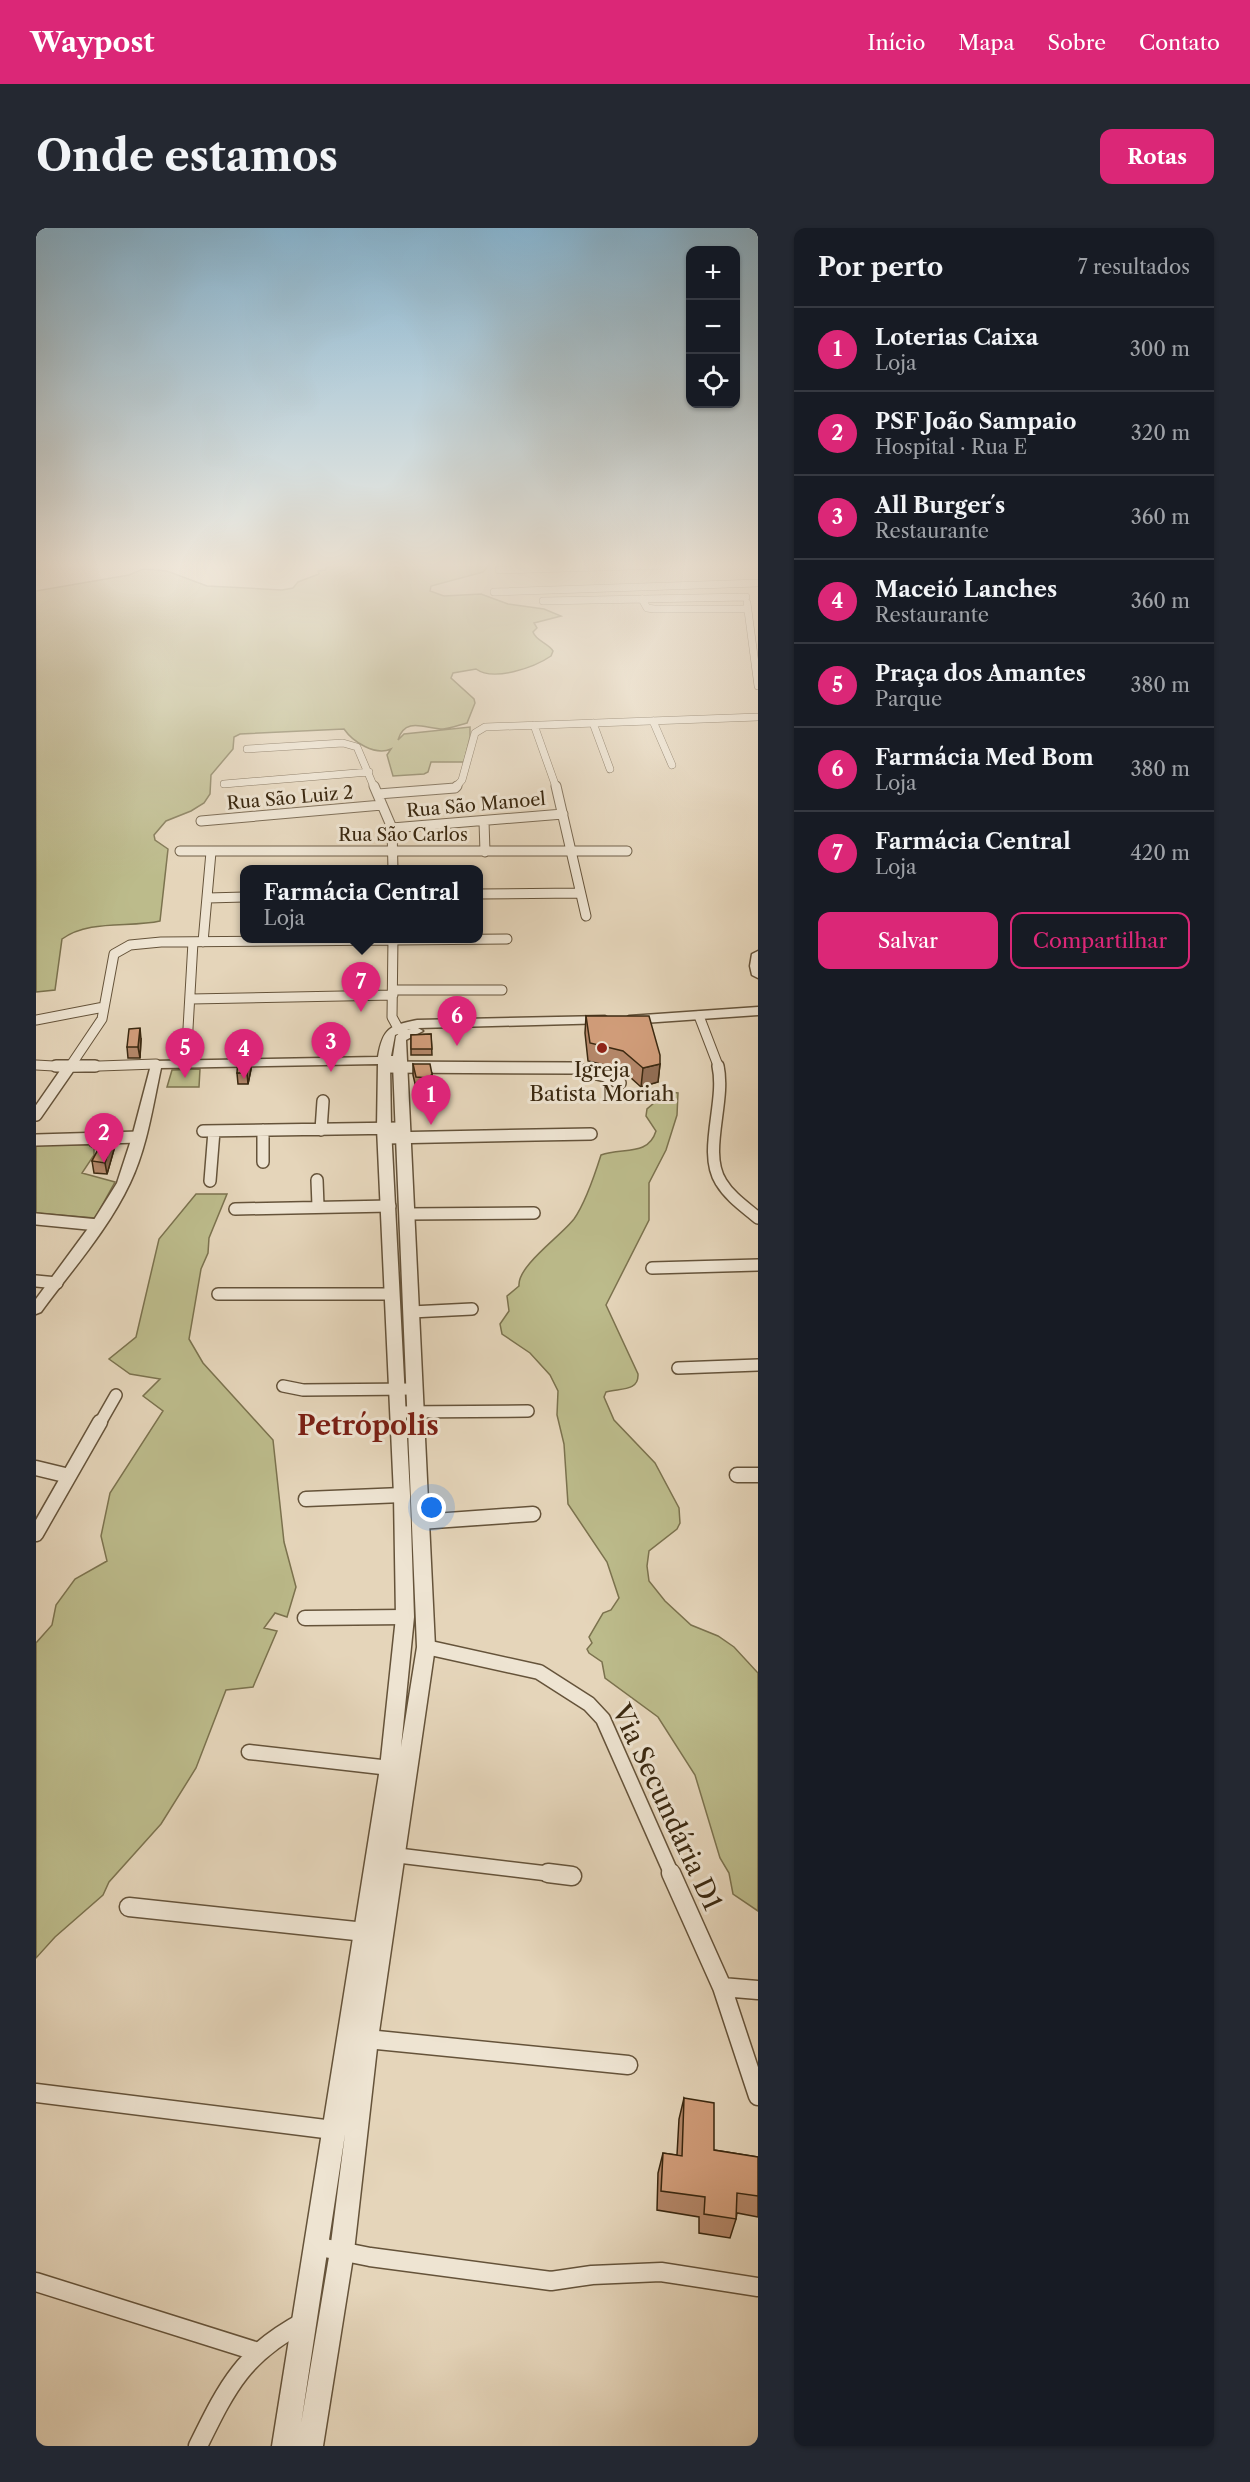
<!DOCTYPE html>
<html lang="pt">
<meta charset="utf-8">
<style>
:root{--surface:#171b24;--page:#242831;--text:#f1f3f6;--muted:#9ea1a6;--line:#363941;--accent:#db2777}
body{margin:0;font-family:"Libre Caslon Text",serif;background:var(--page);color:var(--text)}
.controls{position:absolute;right:18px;top:18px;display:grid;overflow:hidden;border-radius:12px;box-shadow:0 2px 4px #0004}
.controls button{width:54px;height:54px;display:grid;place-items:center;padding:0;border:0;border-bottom:2px solid var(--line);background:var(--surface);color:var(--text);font:30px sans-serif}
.you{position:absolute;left:396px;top:1280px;width:21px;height:21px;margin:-15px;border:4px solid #fff;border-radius:50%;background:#1a73e8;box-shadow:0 0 0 9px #1a73e833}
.badge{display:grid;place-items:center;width:39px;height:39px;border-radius:50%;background:var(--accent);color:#fff;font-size:20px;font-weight:700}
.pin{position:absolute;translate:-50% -50px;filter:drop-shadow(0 2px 3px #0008)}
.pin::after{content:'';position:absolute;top:32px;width:21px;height:18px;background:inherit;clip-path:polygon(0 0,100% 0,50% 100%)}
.popup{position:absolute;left:204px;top:637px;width:243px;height:78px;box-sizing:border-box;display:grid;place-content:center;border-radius:12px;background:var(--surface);filter:drop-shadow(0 2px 4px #0005);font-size:20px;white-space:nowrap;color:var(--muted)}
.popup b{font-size:22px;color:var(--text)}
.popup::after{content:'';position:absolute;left:50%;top:100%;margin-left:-12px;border:12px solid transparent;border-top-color:var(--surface)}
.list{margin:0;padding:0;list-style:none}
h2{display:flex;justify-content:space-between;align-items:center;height:78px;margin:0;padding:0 24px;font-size:26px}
h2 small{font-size:20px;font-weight:400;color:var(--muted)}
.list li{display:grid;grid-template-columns:39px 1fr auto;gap:18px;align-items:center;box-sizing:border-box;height:84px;padding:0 24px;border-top:2px solid var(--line)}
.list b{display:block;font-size:22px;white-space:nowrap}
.list p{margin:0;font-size:20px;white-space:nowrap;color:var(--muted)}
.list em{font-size:20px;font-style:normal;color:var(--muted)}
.actions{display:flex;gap:12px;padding:18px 24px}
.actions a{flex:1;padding:14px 0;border:2px solid var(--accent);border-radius:12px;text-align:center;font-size:21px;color:var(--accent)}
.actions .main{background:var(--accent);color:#fff}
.icon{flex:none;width:33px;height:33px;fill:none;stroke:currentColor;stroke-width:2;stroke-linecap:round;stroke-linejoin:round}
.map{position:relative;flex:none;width:722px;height:2218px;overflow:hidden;border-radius:12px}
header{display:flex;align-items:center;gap:36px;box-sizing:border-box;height:84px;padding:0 30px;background:var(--accent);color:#fff}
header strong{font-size:28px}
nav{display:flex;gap:33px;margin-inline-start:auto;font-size:21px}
.intro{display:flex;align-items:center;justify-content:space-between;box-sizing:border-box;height:144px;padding:0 36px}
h1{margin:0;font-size:42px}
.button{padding:15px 27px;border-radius:12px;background:var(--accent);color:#fff;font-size:21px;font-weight:700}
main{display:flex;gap:36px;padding:0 36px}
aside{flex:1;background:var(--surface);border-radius:12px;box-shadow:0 2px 4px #0004}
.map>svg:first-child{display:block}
.green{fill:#bcbb8b;stroke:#7b724e;stroke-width:1.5}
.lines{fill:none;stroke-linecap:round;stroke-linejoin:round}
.minor-far4-casing{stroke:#65533a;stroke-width:8}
.minor-far3-casing{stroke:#65533a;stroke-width:11}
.minor-far2-casing{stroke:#65533a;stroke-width:14}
.minor-far1-casing{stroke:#65533a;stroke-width:17}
.minor-casing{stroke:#65533a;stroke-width:21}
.tertiary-casing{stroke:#65533a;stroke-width:3}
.minor-far4{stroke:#eee4d2;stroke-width:7}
.minor-far3{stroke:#eee4d2;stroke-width:9}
.minor-far2{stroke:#eee4d2;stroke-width:11}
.minor-far1{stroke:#eee4d2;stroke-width:14}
.minor{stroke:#eee4d2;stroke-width:18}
.tertiary{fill:#eee4d2;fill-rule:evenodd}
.wall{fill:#b48769;stroke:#3a2810;stroke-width:1.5}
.shaded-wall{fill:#926e55;stroke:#3a2810;stroke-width:1.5}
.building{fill:#d19d7a;stroke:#3a2810;stroke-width:1.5}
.poi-dot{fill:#8f2418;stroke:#eee4d2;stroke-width:2}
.labels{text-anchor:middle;stroke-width:6;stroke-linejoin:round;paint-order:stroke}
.far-street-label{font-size:18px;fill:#3a2810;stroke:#eee4d2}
.poi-label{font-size:21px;fill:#3a2810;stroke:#eee4d2}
.near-street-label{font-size:26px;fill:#3a2810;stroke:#eee4d2}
.district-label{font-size:27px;font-weight:bold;fill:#7a1f14;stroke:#eee4d2}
</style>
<header>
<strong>Waypost</strong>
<nav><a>Início</a><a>Mapa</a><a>Sobre</a><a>Contato</a></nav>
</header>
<div class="intro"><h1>Onde estamos</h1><a class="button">Rotas</a></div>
<main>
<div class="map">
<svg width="722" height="2218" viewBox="0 0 722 2218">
<rect width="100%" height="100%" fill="#e5d5ba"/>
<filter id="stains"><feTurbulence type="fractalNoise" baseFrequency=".00333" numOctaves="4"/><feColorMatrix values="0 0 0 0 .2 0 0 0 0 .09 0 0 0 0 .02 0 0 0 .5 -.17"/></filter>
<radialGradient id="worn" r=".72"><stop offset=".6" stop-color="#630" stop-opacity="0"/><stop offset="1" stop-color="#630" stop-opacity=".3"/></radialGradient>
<!-- green -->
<path class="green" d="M307,337H453L447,344L395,358L394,363L408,368L445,366L472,376L508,381L525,388L498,395L501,400L497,404C500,413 512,415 517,423L515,428C499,439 458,454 440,441L417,445L415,450L438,471L439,475L431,495C423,497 415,500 407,501C390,501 369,488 362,512L368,506L434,499V509L428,534H395L392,544L388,546L357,548L351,527L355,521C339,528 317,514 308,501L204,506L198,509L197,521L175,547L174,566L168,575L155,583L130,593L118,607L119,612L132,621L124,693C94,700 53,691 26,711L19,762L0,764V363L93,347L107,341L131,343L171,358L246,362L257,360L262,354L283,346L282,343L290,342V339Z
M164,841L163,859H131L136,842Z
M634,864L642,865L641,887L630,922L613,955V992L570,1077L602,1146C603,1164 583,1160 570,1164L568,1169L578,1192L619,1235L643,1280L644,1295L641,1301L613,1323L611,1338L613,1353L629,1373L655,1397L682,1408L698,1419L722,1445V1683L697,1666L693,1645L684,1630L659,1547L622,1489L569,1450L566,1434L553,1425L551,1421L556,1415L553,1409L567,1385L575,1382L583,1370L571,1334L532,1276L528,1216L521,1187L522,1163L514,1147L494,1125L466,1106L464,1096L473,1083L471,1068L483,1058C481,1038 525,1008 538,991C550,974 559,946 565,927C586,919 612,929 620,903L610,888L611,881L618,875H624Z
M0,916L58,917V927L46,945L79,954L59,990L0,985Z
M160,966H191L173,1010L172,1025L165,1041L153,1111L167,1135L237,1212L248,1314L260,1359L251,1389L239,1385L228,1400L241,1403L217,1459L190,1462L160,1540L125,1596L73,1654L67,1667L19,1709L0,1730V1415L16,1397L20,1377L39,1351L71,1333L65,1308L74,1265L127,1183L107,1168L124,1151L94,1146L73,1131L100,1109L123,1011Z"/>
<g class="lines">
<!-- minor-far4 casing -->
<g class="minor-far4-casing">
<path id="minor-far4" d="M463,342L630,337
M458,364L722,355
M606,371L611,380L618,381H711
M507,373L710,369
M711,375L722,458
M617,493L636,537
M557,495L574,541
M498,497L520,559
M211,521L307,515L321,519L338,559
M188,556L333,544
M420,559L426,552L439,505L449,499L722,489"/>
</g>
<!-- minor-far3 casing -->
<g class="minor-far3-casing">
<path id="minor-far3" d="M338,558L356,600L357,642
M520,558L550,688
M342,566L419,560L421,558
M165,593L346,577
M448,593L449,624
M356,600L527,586
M144,623H591
M442,666L543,665
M172,670L208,669
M357,710L356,789L362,800L370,806
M167,714L175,624
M357,762H466
M155,771L357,767
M663,788L683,840
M0,792L68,779
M150,835L157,714
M0,837L35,839L120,836
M348,839L474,840
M33,840L66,791L78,726L94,717L125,714L471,711"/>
</g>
<!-- minor-far2 casing -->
<g class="minor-far2-casing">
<path id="minor-far2" d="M20,838H59
M682,838C690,874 666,924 685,954C694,969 709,979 722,990
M348,839L537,840L569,848L584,855
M0,887L34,838
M227,902V934
M285,902L287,873
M167,903L365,900
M350,910L555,906
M0,912L103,909
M281,952L282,978
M174,953L178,903
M199,981L354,978
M370,986L498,985
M0,991L62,997
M616,1040L722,1037
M0,1053L21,1055
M182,1066H357
M375,1084L436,1081
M642,1140L722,1137
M247,1158L267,1162L378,1161
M361,1184L492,1183
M64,1195L80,1167"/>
</g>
<!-- minor-far1 casing -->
<g class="minor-far1-casing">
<path id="minor-far1" d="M0,1240L33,1248
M701,1247H722
M270,1271L366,1267
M384,1294L497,1286
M0,1306L64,1194
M269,1390L369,1389
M390,1419L503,1444L553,1476L567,1491L636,1647
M213,1524L354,1540
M358,1627L524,1647"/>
</g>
<!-- minor casing -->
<g class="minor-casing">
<path id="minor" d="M512,1645L536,1648
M635,1645L686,1759L722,1868
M93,1679L329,1704
M686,1759L722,1762
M331,1811L592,1837
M0,1865L297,1902
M279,2018L334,2029L515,2053L556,2047L625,2044L722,2059
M0,2054L219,2123
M162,2218C192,2157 207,2126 269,2093"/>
</g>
<!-- tertiary casing -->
<g class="tertiary-casing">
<path id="tertiary" d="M722,723V750L716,747L714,738L716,726Z
M722,779V787L593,796L587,792L593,788Z
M569,788L575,792L573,795L382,800L387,803L370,812L399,1419L342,1811L318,2023L287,2218H236L344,1540L360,1389L358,1267L341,900L342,836L125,840C117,877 111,920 94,955C72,1002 35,1043 5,1084L0,1086V1071L56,995L81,955L96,909L116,833L342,829C347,799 354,798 381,792ZM375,801L366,803L360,808L357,828H355L359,807ZM354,836H357L381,1419L365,1519L378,1389L374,1267L355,900ZM309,1906L294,2023L265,2196Z"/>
</g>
<!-- minor-far4 -->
<use href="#minor-far4" class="minor-far4"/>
<!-- minor-far3 -->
<use href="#minor-far3" class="minor-far3"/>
<!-- minor-far2 -->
<use href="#minor-far2" class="minor-far2"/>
<!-- minor-far1 -->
<use href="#minor-far1" class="minor-far1"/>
<!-- minor -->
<use href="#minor" class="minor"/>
<!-- tertiary -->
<use href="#tertiary" class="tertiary"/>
</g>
<!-- wall -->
<path class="wall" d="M550,788L624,836L622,854L605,859L585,841L552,833L549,805Z
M395,806L396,827H375V807Z
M105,811L104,830H92L91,819Z
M377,836L396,846V857L393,861L380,860L377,847Z
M215,841L212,856H202L201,845Z
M52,907L79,918L71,946L58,945L56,933L62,922L54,918Z
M648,1870L678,1922L722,1929V1989L701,1985L700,1991L694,2010L663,2005V1989L621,1982L622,1945L627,1925L641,1927L643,1891Z"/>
<!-- shaded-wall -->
<path class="shaded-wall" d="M104,800L105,811L104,830L102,819Z
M214,830L215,841L212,856L211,845Z
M624,836L622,854L605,859L607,840Z
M396,846V857L393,861V850Z
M77,906L79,918L71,946L69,935Z"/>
<!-- building -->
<path class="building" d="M550,788H613L624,827V836L607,840L587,823L554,815Z
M104,800L102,819H91L93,801Z
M395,806L396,821H375V807Z
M202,830H214L211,845H201Z
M377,836H394L396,846L393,850L380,849Z
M77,906L69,935L56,933L66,914L52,907Z
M648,1870L678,1875V1922L722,1929V1968L701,1965L700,1991L668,1986L669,1969L625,1963L627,1925L646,1928Z"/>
<!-- sky -->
<linearGradient id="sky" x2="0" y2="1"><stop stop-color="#87b6d3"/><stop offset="0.52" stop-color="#f3ece0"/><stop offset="1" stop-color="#f3ece0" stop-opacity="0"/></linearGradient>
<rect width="722" height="648" fill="url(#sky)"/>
<!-- markers -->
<circle class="poi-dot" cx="566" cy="820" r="6"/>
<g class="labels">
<!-- far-street labels -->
<g class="far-street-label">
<text transform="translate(254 570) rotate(-5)" y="6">Rua São Luiz 2</text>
<text transform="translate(440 577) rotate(-5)" y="6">Rua São Manoel</text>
<text x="367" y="613">Rua São Carlos</text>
</g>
<!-- poi labels -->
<g class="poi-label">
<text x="566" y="849">Igreja<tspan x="566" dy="24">Batista Moriah</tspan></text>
</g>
<!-- near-street labels -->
<g class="near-street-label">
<text transform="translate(631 1579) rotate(65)" y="9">Via Secundária D1</text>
</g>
<!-- district labels -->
<g class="district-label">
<text x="332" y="1207">Petrópolis</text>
</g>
</g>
<rect width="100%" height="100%" filter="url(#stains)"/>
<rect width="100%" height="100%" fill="url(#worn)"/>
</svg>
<div class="controls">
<button>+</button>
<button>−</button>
<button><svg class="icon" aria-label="locate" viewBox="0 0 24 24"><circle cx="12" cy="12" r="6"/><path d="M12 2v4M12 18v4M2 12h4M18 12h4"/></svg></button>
</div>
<div class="you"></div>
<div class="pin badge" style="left:395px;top:897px">1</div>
<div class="pin badge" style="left:68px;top:935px">2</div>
<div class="pin badge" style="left:295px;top:844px">3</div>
<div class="pin badge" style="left:208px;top:851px">4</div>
<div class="pin badge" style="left:149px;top:850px">5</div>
<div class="pin badge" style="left:421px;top:818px">6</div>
<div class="pin badge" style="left:325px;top:784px">7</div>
<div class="popup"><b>Farmácia Central</b>Loja</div>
</div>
<aside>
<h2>Por perto<small>7 resultados</small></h2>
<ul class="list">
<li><span class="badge">1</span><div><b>Loterias Caixa</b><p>Loja</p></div><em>300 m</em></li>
<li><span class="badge">2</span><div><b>PSF João Sampaio</b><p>Hospital · Rua E</p></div><em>320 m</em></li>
<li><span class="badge">3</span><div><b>All Burger´s</b><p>Restaurante</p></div><em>360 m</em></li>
<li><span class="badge">4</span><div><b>Maceió Lanches</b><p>Restaurante</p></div><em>360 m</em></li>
<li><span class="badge">5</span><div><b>Praça dos Amantes</b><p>Parque</p></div><em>380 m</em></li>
<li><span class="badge">6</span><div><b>Farmácia Med Bom</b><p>Loja</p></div><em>380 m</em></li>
<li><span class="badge">7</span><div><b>Farmácia Central</b><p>Loja</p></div><em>420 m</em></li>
</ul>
<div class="actions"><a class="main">Salvar</a><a>Compartilhar</a></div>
</aside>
</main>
